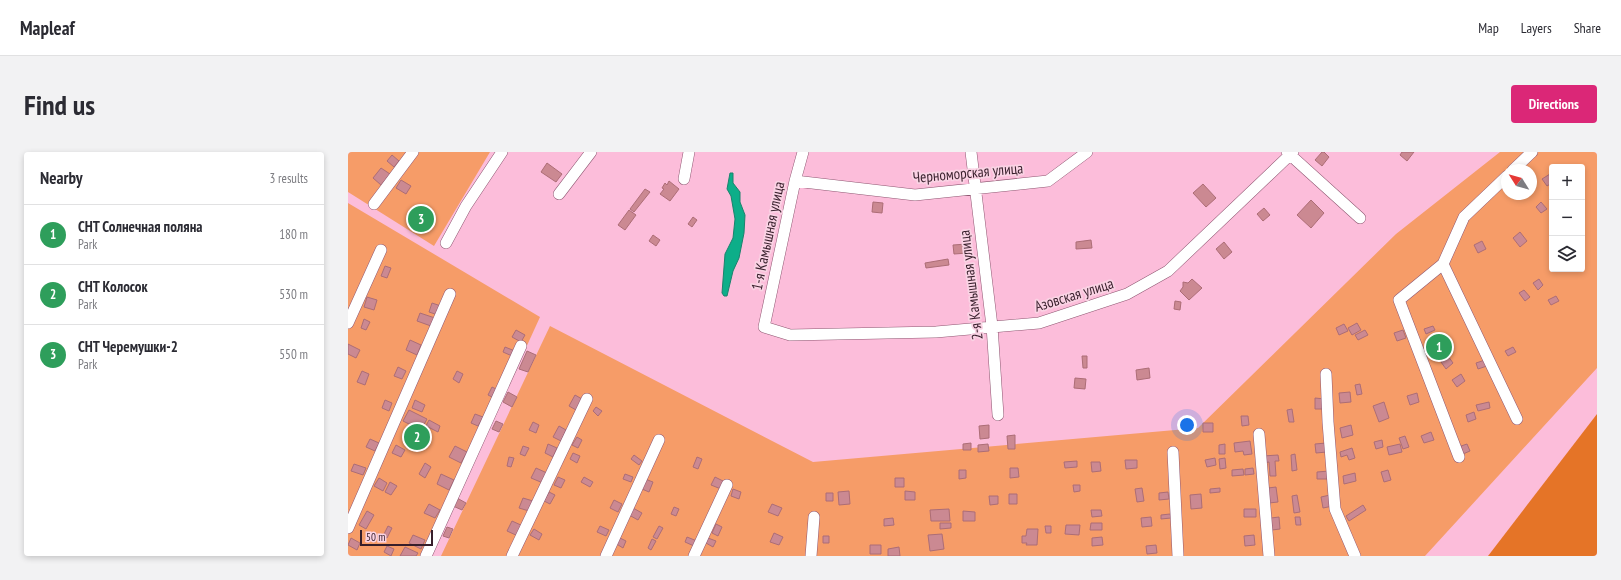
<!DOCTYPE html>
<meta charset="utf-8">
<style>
:root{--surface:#fff;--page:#f2f2f3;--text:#2b2b33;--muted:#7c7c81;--line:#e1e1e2;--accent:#db2777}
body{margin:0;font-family:"PT Sans Narrow",sans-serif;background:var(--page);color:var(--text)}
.controls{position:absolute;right:12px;top:12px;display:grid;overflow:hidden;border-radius:4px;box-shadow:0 2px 6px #0003}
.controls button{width:36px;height:36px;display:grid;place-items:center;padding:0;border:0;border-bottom:1px solid var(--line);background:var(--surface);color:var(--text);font:20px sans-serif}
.compass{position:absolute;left:1153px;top:12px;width:36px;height:36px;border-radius:50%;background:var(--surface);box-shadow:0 2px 6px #0003;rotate:307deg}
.scale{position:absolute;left:12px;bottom:10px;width:73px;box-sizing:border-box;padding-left:4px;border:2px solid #371f2b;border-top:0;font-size:11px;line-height:14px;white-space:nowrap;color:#371f2b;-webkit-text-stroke:3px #fad3e4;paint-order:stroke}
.you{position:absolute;left:839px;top:273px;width:14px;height:14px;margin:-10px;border:3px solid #fff;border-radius:50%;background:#1a73e8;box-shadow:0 0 0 6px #1a73e833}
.badge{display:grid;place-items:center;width:26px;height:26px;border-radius:50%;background:var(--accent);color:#fff;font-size:13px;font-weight:700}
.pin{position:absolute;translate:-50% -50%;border:2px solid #fff;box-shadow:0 1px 4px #0006}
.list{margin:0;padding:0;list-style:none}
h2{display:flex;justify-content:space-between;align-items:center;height:52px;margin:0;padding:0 16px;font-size:17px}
h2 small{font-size:13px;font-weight:400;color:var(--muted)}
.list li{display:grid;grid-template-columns:26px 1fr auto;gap:12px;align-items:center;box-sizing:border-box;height:60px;padding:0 16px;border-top:1px solid var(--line)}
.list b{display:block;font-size:15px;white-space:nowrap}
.list p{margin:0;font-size:13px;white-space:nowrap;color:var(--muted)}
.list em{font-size:13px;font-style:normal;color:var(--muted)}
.icon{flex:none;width:22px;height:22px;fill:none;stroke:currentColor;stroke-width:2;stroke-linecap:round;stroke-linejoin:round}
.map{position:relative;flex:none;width:1249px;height:404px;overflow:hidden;border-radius:4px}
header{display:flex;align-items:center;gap:24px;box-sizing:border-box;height:56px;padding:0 20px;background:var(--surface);border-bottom:1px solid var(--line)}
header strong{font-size:19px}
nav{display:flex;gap:22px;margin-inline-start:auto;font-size:14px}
.intro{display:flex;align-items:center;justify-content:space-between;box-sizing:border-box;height:96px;padding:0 24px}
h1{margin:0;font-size:28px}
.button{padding:10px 18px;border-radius:4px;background:var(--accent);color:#fff;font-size:14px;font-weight:700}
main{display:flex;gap:24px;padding:0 24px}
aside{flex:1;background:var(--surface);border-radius:4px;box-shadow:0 2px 6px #0003}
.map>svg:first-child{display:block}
.green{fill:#f69c68;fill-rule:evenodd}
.forest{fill:#e57427}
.water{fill:#0dae89;stroke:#1a836d}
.building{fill:#cb8992;stroke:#ac6d76}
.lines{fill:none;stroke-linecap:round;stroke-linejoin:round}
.minor-casing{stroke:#8f5772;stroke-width:12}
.minor{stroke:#fff;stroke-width:11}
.labels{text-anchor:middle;stroke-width:3.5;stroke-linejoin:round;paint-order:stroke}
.street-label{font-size:15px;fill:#371f2b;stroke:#fad3e4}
</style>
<header>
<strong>Mapleaf</strong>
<nav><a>Map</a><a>Layers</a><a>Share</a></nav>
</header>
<div class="intro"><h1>Find us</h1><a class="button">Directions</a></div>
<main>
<aside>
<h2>Nearby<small>3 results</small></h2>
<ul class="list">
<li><span class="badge" style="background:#2e9e5b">1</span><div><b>СНТ Солнечная поляна</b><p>Park</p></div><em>180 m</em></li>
<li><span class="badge" style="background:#2e9e5b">2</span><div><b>СНТ Колосок</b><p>Park</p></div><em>530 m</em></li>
<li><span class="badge" style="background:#2e9e5b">3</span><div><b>СНТ Черемушки-2</b><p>Park</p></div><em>550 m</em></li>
</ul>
</aside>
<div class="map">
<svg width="1249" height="404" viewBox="0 0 1249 404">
<rect width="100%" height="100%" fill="#fcbdda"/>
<!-- green -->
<path class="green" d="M0,0H142L86,94L0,40Z
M1152,0H1249V216L1077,404H93L202,174L465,310L850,276L1048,82ZM1204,15H1234V117H1204ZM1159,18H1183V42H1159Z
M0,51L192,165L83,404H0Z"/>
<!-- forest -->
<path class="forest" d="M1249,262V404H1140Z"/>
<!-- water -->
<path class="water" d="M382,21H385V31L392,40V50L397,63L396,81L391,106L385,119L379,144H376L374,141L377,102L385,86L387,67L383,44L379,37Z"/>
<!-- building -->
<path class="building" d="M974,0H976L981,5L974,14L967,8Z
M1054,0H1066L1059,9L1052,3Z
M44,3L51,9L46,15L39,9Z
M199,11L214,22L208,30L193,20Z
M33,16L42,22L33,33L25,26Z
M1202,22L1204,25V31L1199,34L1194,27Z
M53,28L63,34L58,42L48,36Z
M321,29L331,37L322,49L312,42L316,37L314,36L317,31L319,33Z
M855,32L868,46L858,55L845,41Z
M297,37L302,40L286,60L282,57Z
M963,48L976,61L963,76L949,63Z
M525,50L535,51L534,61L524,60Z
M1193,50L1199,57L1193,61L1188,55Z
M916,56L922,63L915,69L909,62Z
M281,58L288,63L277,78L270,73Z
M345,65L349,68L344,75L340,72Z
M1172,80L1179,89L1172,95L1165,86Z
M305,83L312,88L308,94L301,89Z
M743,88L744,96L728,97V90Z
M1134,89L1138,97L1130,101L1126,93Z
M876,90L884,100L876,107L868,97Z
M619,92L620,101L606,102L605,93Z
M600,107L601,113L578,116L577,111Z
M37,114L43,116L39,126L33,124Z
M844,127L854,136L841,148L832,139L835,135V130L840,131Z
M1191,127L1195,133L1190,138L1185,131Z
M1176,138L1182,145L1177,149L1171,141Z
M1208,144L1211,149L1203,153L1200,148Z
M19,145L29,148L26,158L16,155Z
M827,149L833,150L832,158L826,157Z
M84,151L93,154L90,163L81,160Z
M72,161L87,166L83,174L69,169Z
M16,167L22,170L18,178L13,176Z
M1009,171L1013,178L1004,183L1000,176Z
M996,172L1000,179L991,183L988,176Z
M1085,174L1087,178L1078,182L1076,177Z
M168,178L177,183L173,190L164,185Z
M1017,178L1020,183L1010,188L1007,183Z
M1055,178L1058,186L1049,189L1046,181Z
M62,188L73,193L69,203L58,198Z
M0,192L12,198L8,206L0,202Z
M157,195L167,199L164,204L155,200Z
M1165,195L1168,200L1160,204L1157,199Z
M179,199L188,203L180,220L171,217Z
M734,204H739V216H735Z
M1100,204L1105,211L1098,217L1093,210Z
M1137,208L1139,214L1130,217L1128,211Z
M50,215L58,219L54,227L46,224Z
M801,216L802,226L789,228L788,218Z
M14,219L21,222L17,233L9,230Z
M109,219L115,222L111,231L105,227Z
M1113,222L1117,229L1109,235L1104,228Z
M727,226L738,227L737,237L726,236Z
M1012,232L1014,242L1009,243L1007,233Z
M144,235L148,237L144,245L140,243Z
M160,240L169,245L164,255L155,250Z
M1002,240L1003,250L992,251L991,241Z
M1069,241L1071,250L1062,253L1059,244Z
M227,243L234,247L228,258L221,254Z
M967,246L977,247V257H967Z
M37,248L44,251L41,259L34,256Z
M67,248L77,253L74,260L64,256Z
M1036,250L1041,266L1031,270L1025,254Z
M1141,250L1142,256L1130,259L1128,253Z
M248,255L254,259L250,264L245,259Z
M944,257L946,270H941L939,258Z
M61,258L79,267L73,278L55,269Z
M1126,260L1128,267L1120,270L1118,263Z
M127,262L135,265L130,274L123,271Z
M893,264H900L901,273L894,274Z
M81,268L92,274L90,280L78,274Z
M148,269L155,272L151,280L144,277Z
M185,270L191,273L188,281L181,278Z
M855,271H865V280H855Z
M641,273V286L632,287L631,274Z
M1003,273L1005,283L994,286L992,276Z
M211,274L218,278L213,289L205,285Z
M1083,280L1086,288L1076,291L1073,284Z
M667,283V297H660L659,284Z
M1057,284L1061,295L1055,297L1051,286Z
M229,285L234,288L230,296L224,293Z
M22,287L31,291L27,299L18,295Z
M1034,288L1035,295L1028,297L1026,290Z
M902,289L904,302L896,303L895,299L887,300L886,291Z
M623,291V298H615V292Z
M978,291L979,300L968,301L967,292Z
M200,292L209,296L205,305L197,301Z
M640,292L641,299L630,300V293Z
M877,292V302H871V293Z
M1052,292L1054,300L1041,303L1039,295Z
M1119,292L1122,299L1115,302L1113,294Z
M48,293L57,298L53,305L44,301Z
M107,294L119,300L113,311L101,305Z
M175,294L181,296L177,304L172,302Z
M1004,296L1007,306L1001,308L999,303L993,305L992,300Z
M225,301L232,304L229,311L222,307Z
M947,302L949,318L944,319L943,303Z
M286,303L294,309L291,313L283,307Z
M930,303L931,309H927L928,324H922L921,310L915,311V304Z
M161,305L166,306L163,315L159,314Z
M349,305L354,307L350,317L345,315Z
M867,306L868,313L859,315L857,308Z
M877,306L878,316L872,317L871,307Z
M777,308H789V316L778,317Z
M729,309V315L717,316L716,310Z
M743,310H752L753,319L744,320Z
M77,311L83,315L77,326L71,322Z
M6,312L18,316L15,323L3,319Z
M188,316L199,321L195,331L183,326Z
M662,316H670L671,325L662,326Z
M905,316L906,322L897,323V317Z
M895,317L896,323L884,324V318Z
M611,318H618V326L611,327Z
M1040,318L1043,328L1036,330L1033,320Z
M981,319L982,327H969V320Z
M1007,321L1008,329L996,332L995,324Z
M93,322L106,328L101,338L89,332Z
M277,322L285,325L283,330L275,327Z
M210,325L217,328L213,336L206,333Z
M236,325L245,330L242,335L233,330Z
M367,325L377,330L373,337L363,333Z
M31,326L39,331L35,339L26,334Z
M547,326H556V335H547Z
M297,327L305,330L301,340L294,337Z
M42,330L49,334L43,343L37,340Z
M725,333H732V339L726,340Z
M928,335L930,350L921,351L920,336Z
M794,336L796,349L789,350L787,337Z
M872,336V340L862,341V337Z
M385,337L393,340L391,347L383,344Z
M501,339L502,352L491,353L490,340Z
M557,339L567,340V348H557Z
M201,340L207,343L202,352L196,349Z
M820,340L821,347L811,348V341Z
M478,341H485V349H478Z
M661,342H669V352H661Z
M853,342L854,356L843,357L842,343Z
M949,343L952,360L946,361L944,344Z
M982,343L985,354L975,356L973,345Z
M641,344H650V352L642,353Z
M109,346L118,351L114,358L105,354Z
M175,346L185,349L181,359L171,356Z
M266,348L274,352L270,360L262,356Z
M81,352L92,358L87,366L76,361Z
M424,352L434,356L430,364L420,360Z
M1015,353L1018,358L1001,369L998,364Z
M326,355L331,357L328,364L323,362Z
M285,356L294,361L290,368L281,363Z
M601,357L602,369H583L582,358Z
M896,357H908V365H896Z
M743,358H753L754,364L744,365Z
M19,359L26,363L18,377L11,373Z
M615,359L627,360V369H615Z
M822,362L823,366L813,367V363Z
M803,365L804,374L794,375L793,366Z
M931,365L932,377L924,378L923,366Z
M947,365H952L953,373H948Z
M545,366L546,373L536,374V367Z
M164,369L175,374L170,384L159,379Z
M592,371H603V376L592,377Z
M743,371H754V378H742Z
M368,372L374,375L370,384L364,381Z
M718,373H732L731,383L717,382Z
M40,374L44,376L39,386L35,384Z
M252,374L261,378L258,384L249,380Z
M311,374L315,376L309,387L305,385Z
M697,374H703V381H698Z
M99,375L105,377L101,386L95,384Z
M186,377L194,382L191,388L182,383Z
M679,377H690L689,393H678L679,391H674V384H678Z
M426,381L435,385L431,393L422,390Z
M594,382L596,397L582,399L580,383Z
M65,383L77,388L73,397L61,391Z
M906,383L907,393L897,394L896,384Z
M475,384H481V391H475Z
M270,385L278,389L275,396L267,391Z
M339,385L349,389L346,394L337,390Z
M754,385L755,393L744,394V386Z
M3,386L12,391L9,398L0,393Z
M360,386L368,389L365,395L358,391Z
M304,387L308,389L303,398L300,396Z
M522,393H533V402H522Z
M808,393L809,401L799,402L798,394Z
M39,394L46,397L43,404L36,400Z
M57,395L70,401L68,404H52Z
M551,395L552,404H540V397Z"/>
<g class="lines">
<!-- minor casing -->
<g class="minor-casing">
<path id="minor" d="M455,0L447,29L416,175L442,183L588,180L691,171L779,142L820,119L945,0
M623,0L644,174L650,263
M939,0L1012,66
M1165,18L1184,0
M336,27L341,0
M447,29L567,43L700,29L739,0
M211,42L243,0
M26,52L65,0
M98,91L118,54L154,0
M1095,112L1169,267
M0,171L33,98
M978,222L980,270L987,357L1007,404
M911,282L921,404
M825,300L830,404
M1111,305L1051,148L1095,112L1116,65L1159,24
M0,376L102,142
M78,404L173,194
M164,404L239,247
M258,404L311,288
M346,404L379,333
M463,404L466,365"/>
</g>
<!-- minor -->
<use href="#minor" class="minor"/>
</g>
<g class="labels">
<!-- street labels -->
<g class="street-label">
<text transform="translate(620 21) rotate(-5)" y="5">Черноморская улица</text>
<text transform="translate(420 84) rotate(-78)" y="5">1-я Камышная улица</text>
<text transform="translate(623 133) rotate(-97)" y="5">2-я Камышная улица</text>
<text transform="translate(726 143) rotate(-17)" y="5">Азовская улица</text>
</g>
</g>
</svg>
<div class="controls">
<button>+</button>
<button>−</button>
<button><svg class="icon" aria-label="layers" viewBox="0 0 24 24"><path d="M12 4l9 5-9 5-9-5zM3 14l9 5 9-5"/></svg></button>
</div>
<svg class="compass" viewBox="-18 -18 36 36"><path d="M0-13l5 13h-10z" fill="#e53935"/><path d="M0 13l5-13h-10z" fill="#7c7c81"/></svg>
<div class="scale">50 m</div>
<div class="you"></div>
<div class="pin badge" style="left:1091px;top:195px;background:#2e9e5b">1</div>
<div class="pin badge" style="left:69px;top:285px;background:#2e9e5b">2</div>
<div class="pin badge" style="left:73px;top:67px;background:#2e9e5b">3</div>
</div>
</main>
